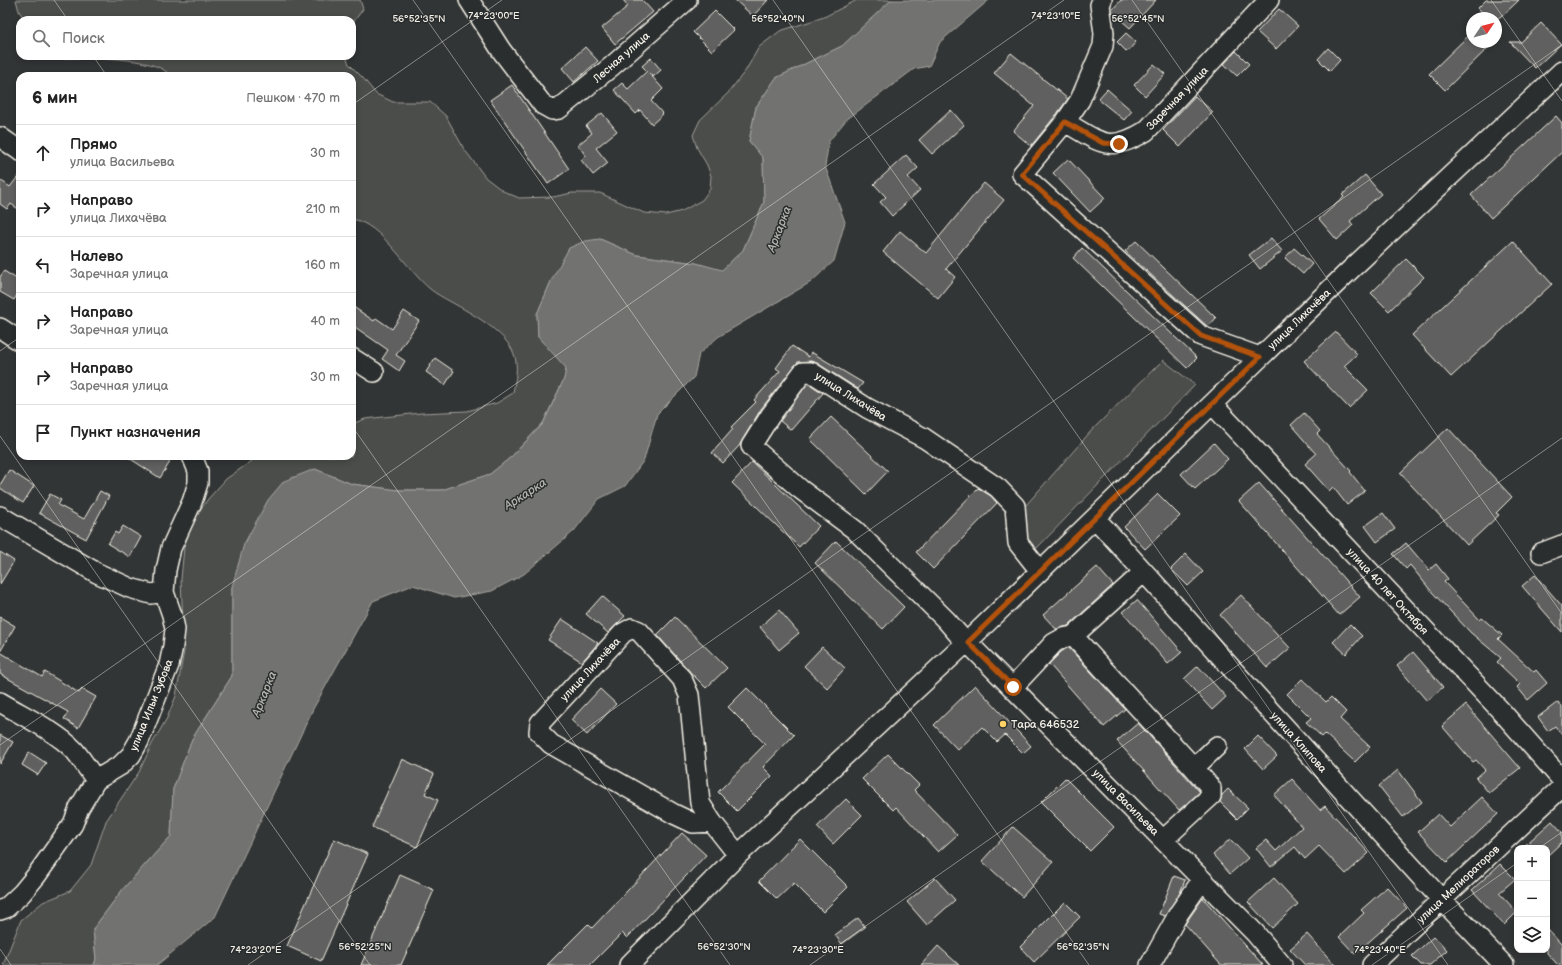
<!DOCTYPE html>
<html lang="ru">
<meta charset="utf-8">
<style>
:root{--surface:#fff;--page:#f2f2f2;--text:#222;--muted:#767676;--line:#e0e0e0}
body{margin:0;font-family:"Balsamiq Sans",sans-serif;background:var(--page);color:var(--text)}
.controls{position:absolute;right:12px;bottom:12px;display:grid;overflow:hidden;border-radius:8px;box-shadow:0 2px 6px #0003}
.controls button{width:36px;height:36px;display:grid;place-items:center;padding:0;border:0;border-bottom:1px solid var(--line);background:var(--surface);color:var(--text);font:20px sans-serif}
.compass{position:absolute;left:1466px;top:12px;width:36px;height:36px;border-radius:50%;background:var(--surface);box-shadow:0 2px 6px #0003;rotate:55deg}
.stop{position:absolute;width:12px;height:12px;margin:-9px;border:3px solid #b45309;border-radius:50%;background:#fff}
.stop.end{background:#b45309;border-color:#fff;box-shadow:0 1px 4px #0008}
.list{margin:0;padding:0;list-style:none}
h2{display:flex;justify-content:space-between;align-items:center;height:52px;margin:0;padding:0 16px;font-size:17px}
h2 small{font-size:13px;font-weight:400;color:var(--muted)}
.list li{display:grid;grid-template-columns:26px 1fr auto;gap:12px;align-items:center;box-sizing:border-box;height:56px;padding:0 16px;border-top:1px solid var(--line)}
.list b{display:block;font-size:15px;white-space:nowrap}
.list p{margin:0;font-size:13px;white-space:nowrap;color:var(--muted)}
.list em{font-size:13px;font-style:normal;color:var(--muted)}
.icon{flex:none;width:22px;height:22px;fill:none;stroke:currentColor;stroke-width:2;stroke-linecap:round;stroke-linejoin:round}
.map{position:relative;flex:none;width:1562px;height:965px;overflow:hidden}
.search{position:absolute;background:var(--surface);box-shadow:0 2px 6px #0003;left:16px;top:16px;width:340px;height:44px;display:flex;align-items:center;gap:10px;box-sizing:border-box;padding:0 14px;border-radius:12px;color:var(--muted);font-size:15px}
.panel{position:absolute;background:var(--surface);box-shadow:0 2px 6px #0003;left:16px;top:72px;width:340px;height:388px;border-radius:12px}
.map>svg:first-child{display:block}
.green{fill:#4b4d4c;stroke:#a09f9a}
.water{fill:#727370;stroke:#a6a5a0}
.building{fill:#5f605f;stroke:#f4f1e8}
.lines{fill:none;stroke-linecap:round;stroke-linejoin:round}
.minor-casing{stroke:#f4f1e8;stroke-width:22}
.minor{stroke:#2a2d2e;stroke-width:19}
.route{stroke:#b45309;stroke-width:5}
.ticks{fill:none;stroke:#f4f1e8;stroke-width:1;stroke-opacity:0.45}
.poi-dot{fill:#ffd166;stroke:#2a2d2e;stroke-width:1.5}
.labels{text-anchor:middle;stroke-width:3;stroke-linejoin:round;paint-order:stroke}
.street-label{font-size:11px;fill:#f4f1e8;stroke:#2a2d2e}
.poi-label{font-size:11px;fill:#f4f1e8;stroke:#2a2d2e;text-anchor:start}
.water-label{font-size:12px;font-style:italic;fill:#b3b2ac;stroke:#2a2d2e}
.ticks-label{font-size:10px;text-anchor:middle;fill:#f4f1e8;stroke:#2a2d2e;stroke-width:3;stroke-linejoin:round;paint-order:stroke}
</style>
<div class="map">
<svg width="1562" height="965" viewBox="0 0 1562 965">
<rect width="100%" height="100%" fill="#323535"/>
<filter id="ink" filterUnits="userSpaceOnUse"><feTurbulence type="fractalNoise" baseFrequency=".025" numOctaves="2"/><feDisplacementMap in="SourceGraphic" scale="8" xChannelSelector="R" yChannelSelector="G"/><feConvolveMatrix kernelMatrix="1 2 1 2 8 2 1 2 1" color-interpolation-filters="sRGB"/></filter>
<g filter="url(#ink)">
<!-- green -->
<path class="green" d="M16,0H360L363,9L352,24V20H25L19,11Z
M857,0H892L842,46L776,78L756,107L749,141L763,158L764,202L743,250L721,271L696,263L637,255L600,239L552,279L537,314L538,337L567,368L564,379L543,423L511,457L490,474L442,490H398L352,484L315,469L232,587V676L192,739L173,789L171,836L123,889L93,929L96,959L94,965H3L21,920L43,902L70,891L91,865L106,821L139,772L152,744L167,718L176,696L184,651L181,579L184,547L193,520L208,499L226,479L259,456H352V424L365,419L421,413L467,411L497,403L513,393C515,380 519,367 514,354C506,332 471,313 451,302C444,298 436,294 430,289C407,270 382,224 352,219V76H171C154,55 88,58 61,58L59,56H346L349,64L363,78L376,94L393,102H430L446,116L464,149L486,178L503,191L519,198L553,197L572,193H600L644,213L666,215L682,211L702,200L710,189L711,176L707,165L697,148L693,135L700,120L728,93L746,70L759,47L780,31L824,17Z
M1163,360L1195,385L1037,548L1005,529L1092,430Z"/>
<!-- water -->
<path class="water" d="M891,0H989L940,42L929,66L914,69L846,120L829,141L825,166L845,222L834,261L811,282L718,337L699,354L694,377L657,414L644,460L625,486L599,499L574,531L524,574L492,591L454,598L413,585L373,601L313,709L215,917L157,965H94L96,959L93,929L123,889L171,836L173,789L192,739L232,676V587L244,544L268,500L284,481L315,469L352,484L398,490H442L490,474L511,457L543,424L564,379L566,368L538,337L537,314L552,279L569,248L585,241L600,239L637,255L696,263L722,270L743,250L764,202L763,158L749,141L756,107L776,78L842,46Z"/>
<!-- building -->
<path class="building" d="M623,0H642L653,12L615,44L602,28L628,6Z
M735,0H768L753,16Z
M1121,0H1156L1130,28L1112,12V10Z
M1486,0H1519L1500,18H1488L1478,8Z
M1279,9L1298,26L1276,49L1257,32Z
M715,11L734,30L712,51L693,32Z
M1541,23L1561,44L1535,68L1510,42H1521Z
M1472,32V42H1494L1445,90L1429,74Z
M1126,33L1136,42L1127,52L1117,42Z
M585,47L598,61L574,82L562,68Z
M1328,48L1340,60L1330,71L1318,59Z
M1236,51L1249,64L1237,76L1224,64Z
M1011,53L1068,99L1056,115L1031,146L1013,131L1034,106L994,73Z
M651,58L661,70L653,77L649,73L663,89L651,101L663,114L652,124L640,110L636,114L614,90L622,83L628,89L647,71L642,66Z
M1154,64L1165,74L1145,96L1134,85Z
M512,85L569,169L548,184L490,100Z
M1107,89L1132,111L1124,120L1098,99Z
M1195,96L1213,112L1180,147L1163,130Z
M951,110L964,125L932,154L919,140Z
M602,113L617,131L596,148L608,163L593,175L581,160L586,156L578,145L592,133L586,126Z
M1556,116L1562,123V152L1491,218L1471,195Z
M906,155L918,168L908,177L920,190L892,216L880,202L886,197L874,184Z
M1068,159L1105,198L1090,212L1053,173Z
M20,174V210L11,204L7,209L0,204V180L10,187Z
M1365,175L1381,194L1350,221L1353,225L1337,240L1319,219L1344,197L1342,195Z
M984,183L1004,200L946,269L955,277L938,298L883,252L900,231L926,253Z
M1271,238L1282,251L1260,269L1249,255Z
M1136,241L1216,318L1208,327L1125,251Z
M1513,241L1552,284L1451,377L1412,335Z
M1082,248L1197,358L1187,368L1073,258Z
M1294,248L1312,264L1303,274L1285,258Z
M1406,259L1424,277L1389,311L1371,293Z
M4,271L20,281V290L14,300L0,292V277Z
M352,306L374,321L376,318L392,329L404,311L419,321L396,355L405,361L399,371L382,359L388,350L352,325Z
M1336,332L1357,354L1344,366L1368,390L1349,408L1304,361Z
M792,346L809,357L811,352L863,383L858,389L817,363L811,361L798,362L761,409L739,446L723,463L712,453L733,429L731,427L756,402L754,400L780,371L776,368Z
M435,358L454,371L445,385L426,372Z
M808,383L823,393L791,430L780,421Z
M1304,413L1320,431L1317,434L1351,471L1350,472L1365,491L1347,505L1333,487L1329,491L1305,464L1316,454L1291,425Z
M831,417L888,471L866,494L810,439Z
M1448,428L1512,497L1496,513L1499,515L1467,545L1400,473Z
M1214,443L1228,459L1195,489L1181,474Z
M126,456H160L170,462L160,478Z
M752,462L819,526L799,547L732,483Z
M9,470L34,486L23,503L0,488V485Z
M1259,483L1360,597L1339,615L1239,501Z
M978,488L991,496L997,503L933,569L916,552Z
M100,491L109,496L86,539L39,513L50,494L61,500L58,505L84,519Z
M1158,494L1180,516L1145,549L1124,527Z
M1383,513L1395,529L1377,542L1365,526Z
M123,526L141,537L130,557L108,544L115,532L118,534Z
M836,541L904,607L883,629L815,563Z
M1406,543L1429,570L1436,564L1448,579L1444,582L1480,620L1482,618L1502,635L1498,639L1534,672L1536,670L1547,683L1528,700L1517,687L1520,684L1497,662L1501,658L1471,633L1432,592L1410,565L1406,569L1393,554Z
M0,552L14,561L0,584Z
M1186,554L1203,572L1188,586L1171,569Z
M1097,567L1113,585L1068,626L1056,629L1043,615Z
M1535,575L1562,606V632L1522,586Z
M1241,595L1290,648L1267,668L1220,615Z
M602,596L625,616L608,633L586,614Z
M1137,600L1182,652L1168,664L1123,612Z
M779,610L799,633L779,650L760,627Z
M0,617L15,626L0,652Z
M675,617L727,668L706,688L692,674L657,635Z
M562,619L598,643L582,662L548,640Z
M1350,624L1362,636L1346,654L1333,642Z
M822,647L845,668L827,688L804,666Z
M1067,648H1069L1125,709L1104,727L1049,664L1061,652Z
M0,652L42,677L45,672L79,693L82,689L96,697L78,728L64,719L68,712L0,674Z
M1413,652L1443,687L1427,701L1397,666Z
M1198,666L1226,697L1212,710L1184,679Z
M1302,679L1326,702L1331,697L1346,712L1340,719L1370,747L1355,762L1325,734L1322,737L1306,722L1311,718L1287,694Z
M975,685L1031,746L1023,753L1005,735L997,742L982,727L958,750L934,725Z
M747,688L794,735L763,767L772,776L737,811L718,792L765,744L728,707Z
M600,689L616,704L587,735L571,720Z
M1558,702L1562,707V735L1555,726L1548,731L1538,717Z
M1466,705L1520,768L1489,793L1476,778L1485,770L1476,760L1473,762L1442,726Z
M1138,723L1200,792L1179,810L1117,741Z
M0,735L13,742L0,764Z
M1258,736L1277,756L1263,769L1245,749Z
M29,752L46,763L38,775L22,765Z
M888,754L919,785L914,790L957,835L938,852L896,807L893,810L862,779Z
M402,759L434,774L425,794L438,800L417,847L372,827Z
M1398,770L1422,802L1403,817L1379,786Z
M1065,778L1114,827L1090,851L1041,802Z
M1292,779L1320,810L1325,806L1369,853L1346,874L1319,846L1305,859L1295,847L1271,867L1256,848L1266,840L1276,851L1302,827L1274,795Z
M1228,789L1248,808L1237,819L1220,802L1222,795Z
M1482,797L1498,814L1447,862L1418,832L1438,814L1450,827Z
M846,799L862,815L833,844L817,827Z
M1552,821L1562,832V842L1547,856V848H1522Z
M1013,827L1053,862L1022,897L982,861Z
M682,833L706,855L627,938L622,933L590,965H547L588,924L592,928Z
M334,839L368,854L321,961L287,946Z
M800,839L848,887L823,912L794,883L777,899L759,881Z
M1230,839L1248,858L1230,874L1213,855Z
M1500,864L1515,879L1499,893L1517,912L1504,925L1472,890Z
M400,875L434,890L401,965H361Z
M1174,876L1185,880L1180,893L1165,916L1159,914Z
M935,878L955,900L927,925L907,902Z
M1274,878L1298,904L1272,928L1248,902Z
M1387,887L1407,908L1355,954L1339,937L1364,913L1361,910Z
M1203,898L1263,965H1221L1185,924Z
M1065,902L1080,917L1034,962L1020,947Z
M858,918L865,927L842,944L835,935Z
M1547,929L1562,945V965H1558L1547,953Z
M1307,934L1335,965H1305L1290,949Z
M1434,936L1447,950L1430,965H1421L1412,956Z
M938,946L959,965H921Z"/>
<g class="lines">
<!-- minor casing -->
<g class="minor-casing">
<path id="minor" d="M469,0L501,50L543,105L552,110L559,109L612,66L687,0
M1102,0L1100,5L1104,33L1103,46L1080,100L1065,122L1022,174L1201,336L1260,357
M1065,122C1100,142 1108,154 1146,131L1269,0
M0,137L20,151
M0,328L20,341
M352,358L374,372
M1212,404L1503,713L1562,780
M0,516L97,573L130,588L151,594L164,592
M1095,518L1441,899L1504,965
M1541,553L1562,545
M1073,636L1144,572
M967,642L1255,933L1282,965
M966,643L946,620L855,530L800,489L751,446L770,416L803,372H811L867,408L924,438L998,488L1015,506L1018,543L1040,571
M1013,687L1054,643L1063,638L1073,636L1194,768L1217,746
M0,702C23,716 56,731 74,750C82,759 88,770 96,780
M712,822L693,823L674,814L551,744L539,732L540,723L623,633L632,628L639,631L682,679L689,695L700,803L712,822L738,855
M1163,840L1211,796V788L1194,768
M0,910L6,908L22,893L36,876L73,824L79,808L96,780L121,765L131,755L139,741L169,665L173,646L175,629L172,615L164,592L166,570L171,548L192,502L198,483V471L192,456
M629,965L738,855L966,643L1347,273L1562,71
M1150,965L1179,913L1202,880
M1372,965L1562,787"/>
</g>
<!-- minor -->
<use href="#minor" class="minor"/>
</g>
</g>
<g class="lines" filter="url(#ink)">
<!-- route -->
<path class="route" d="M1013,687L968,642L1260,357L1201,336L1022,174L1065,122L1103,143L1119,144"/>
</g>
<!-- ticks -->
<path class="ticks" d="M54,0L68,20M413,0L1089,965M773,0L1448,965M1132,0L1562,614M1491,0L1562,101M93,56L107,76M352,105L502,0M0,351L20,337M352,426L730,965M0,436L370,965M0,745L1064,0M1539,848L1562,832M0,949L11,965M248,965L1562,45M810,965L1562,438M1372,965L1517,863"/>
<!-- markers -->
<circle class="poi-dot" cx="1003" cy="724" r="4"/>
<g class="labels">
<!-- street labels -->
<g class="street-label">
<text transform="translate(621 57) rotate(-41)" y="4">Лесная улица</text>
<text transform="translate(1177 98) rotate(-46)" y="4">Заречная улица</text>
<text transform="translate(1299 319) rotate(-44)" y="4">улица Лихачёва</text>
<text transform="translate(851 396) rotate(32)" y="4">улица Лихачёва</text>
<text transform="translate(1388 591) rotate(47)" y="4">улица 40 лет Октября</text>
<text transform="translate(590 669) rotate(-47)" y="4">улица Лихачёва</text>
<text transform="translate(151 705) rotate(-68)" y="4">улица Ильи Зубова</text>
<text transform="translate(1299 742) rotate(48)" y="4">улица Клипова</text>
<text transform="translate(1126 802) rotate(45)" y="4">улица Васильева</text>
<text transform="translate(1458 884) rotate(-43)" y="4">улица Мелиораторов</text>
</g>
<!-- poi labels -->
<g class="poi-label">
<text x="1011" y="728">Тара 646532</text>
</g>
<!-- water labels -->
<g class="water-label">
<text transform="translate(779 229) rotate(-69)" y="4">Аркарка</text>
<text transform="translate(525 494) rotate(-33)" y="4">Аркарка</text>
<text transform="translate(264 694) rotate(-68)" y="4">Аркарка</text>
</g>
</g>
<g class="ticks-label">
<text x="494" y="19">74°23'00"E</text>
<text x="1056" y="19">74°23'10"E</text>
<text x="419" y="22">56°52'35"N</text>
<text x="778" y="22">56°52'40"N</text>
<text x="1138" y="22">56°52'45"N</text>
<text x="365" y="950">56°52'25"N</text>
<text x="724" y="950">56°52'30"N</text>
<text x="1083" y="950">56°52'35"N</text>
<text x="256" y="953">74°23'20"E</text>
<text x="818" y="953">74°23'30"E</text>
<text x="1380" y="953">74°23'40"E</text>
</g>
</svg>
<div class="controls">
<button>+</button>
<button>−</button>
<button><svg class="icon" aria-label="layers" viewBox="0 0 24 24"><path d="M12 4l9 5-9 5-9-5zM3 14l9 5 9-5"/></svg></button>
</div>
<svg class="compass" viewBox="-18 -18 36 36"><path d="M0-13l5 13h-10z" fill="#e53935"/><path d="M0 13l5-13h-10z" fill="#767676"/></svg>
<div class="stop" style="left:1013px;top:687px"></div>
<div class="stop end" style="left:1119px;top:144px"></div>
<div class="search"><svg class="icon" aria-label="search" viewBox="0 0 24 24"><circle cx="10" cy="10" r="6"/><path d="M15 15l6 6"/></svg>Поиск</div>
<section class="panel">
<h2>6 мин<small>Пешком · 470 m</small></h2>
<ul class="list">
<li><svg class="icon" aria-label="ahead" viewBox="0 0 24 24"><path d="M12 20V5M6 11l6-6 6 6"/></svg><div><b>Прямо</b><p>улица Васильева</p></div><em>30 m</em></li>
<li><svg class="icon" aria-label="right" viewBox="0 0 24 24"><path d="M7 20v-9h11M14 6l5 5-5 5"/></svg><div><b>Направо</b><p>улица Лихачёва</p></div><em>210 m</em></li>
<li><svg class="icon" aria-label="left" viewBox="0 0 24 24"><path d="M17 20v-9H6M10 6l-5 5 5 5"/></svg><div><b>Налево</b><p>Заречная улица</p></div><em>160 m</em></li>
<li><svg class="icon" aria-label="right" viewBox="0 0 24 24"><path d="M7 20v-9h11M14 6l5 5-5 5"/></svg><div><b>Направо</b><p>Заречная улица</p></div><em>40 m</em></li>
<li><svg class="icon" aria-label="right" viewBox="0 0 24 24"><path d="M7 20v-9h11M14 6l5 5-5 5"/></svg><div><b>Направо</b><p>Заречная улица</p></div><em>30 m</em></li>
<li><svg class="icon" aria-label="arrive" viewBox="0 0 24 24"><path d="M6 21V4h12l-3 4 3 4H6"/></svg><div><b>Пункт назначения</b></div></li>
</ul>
</section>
</div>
